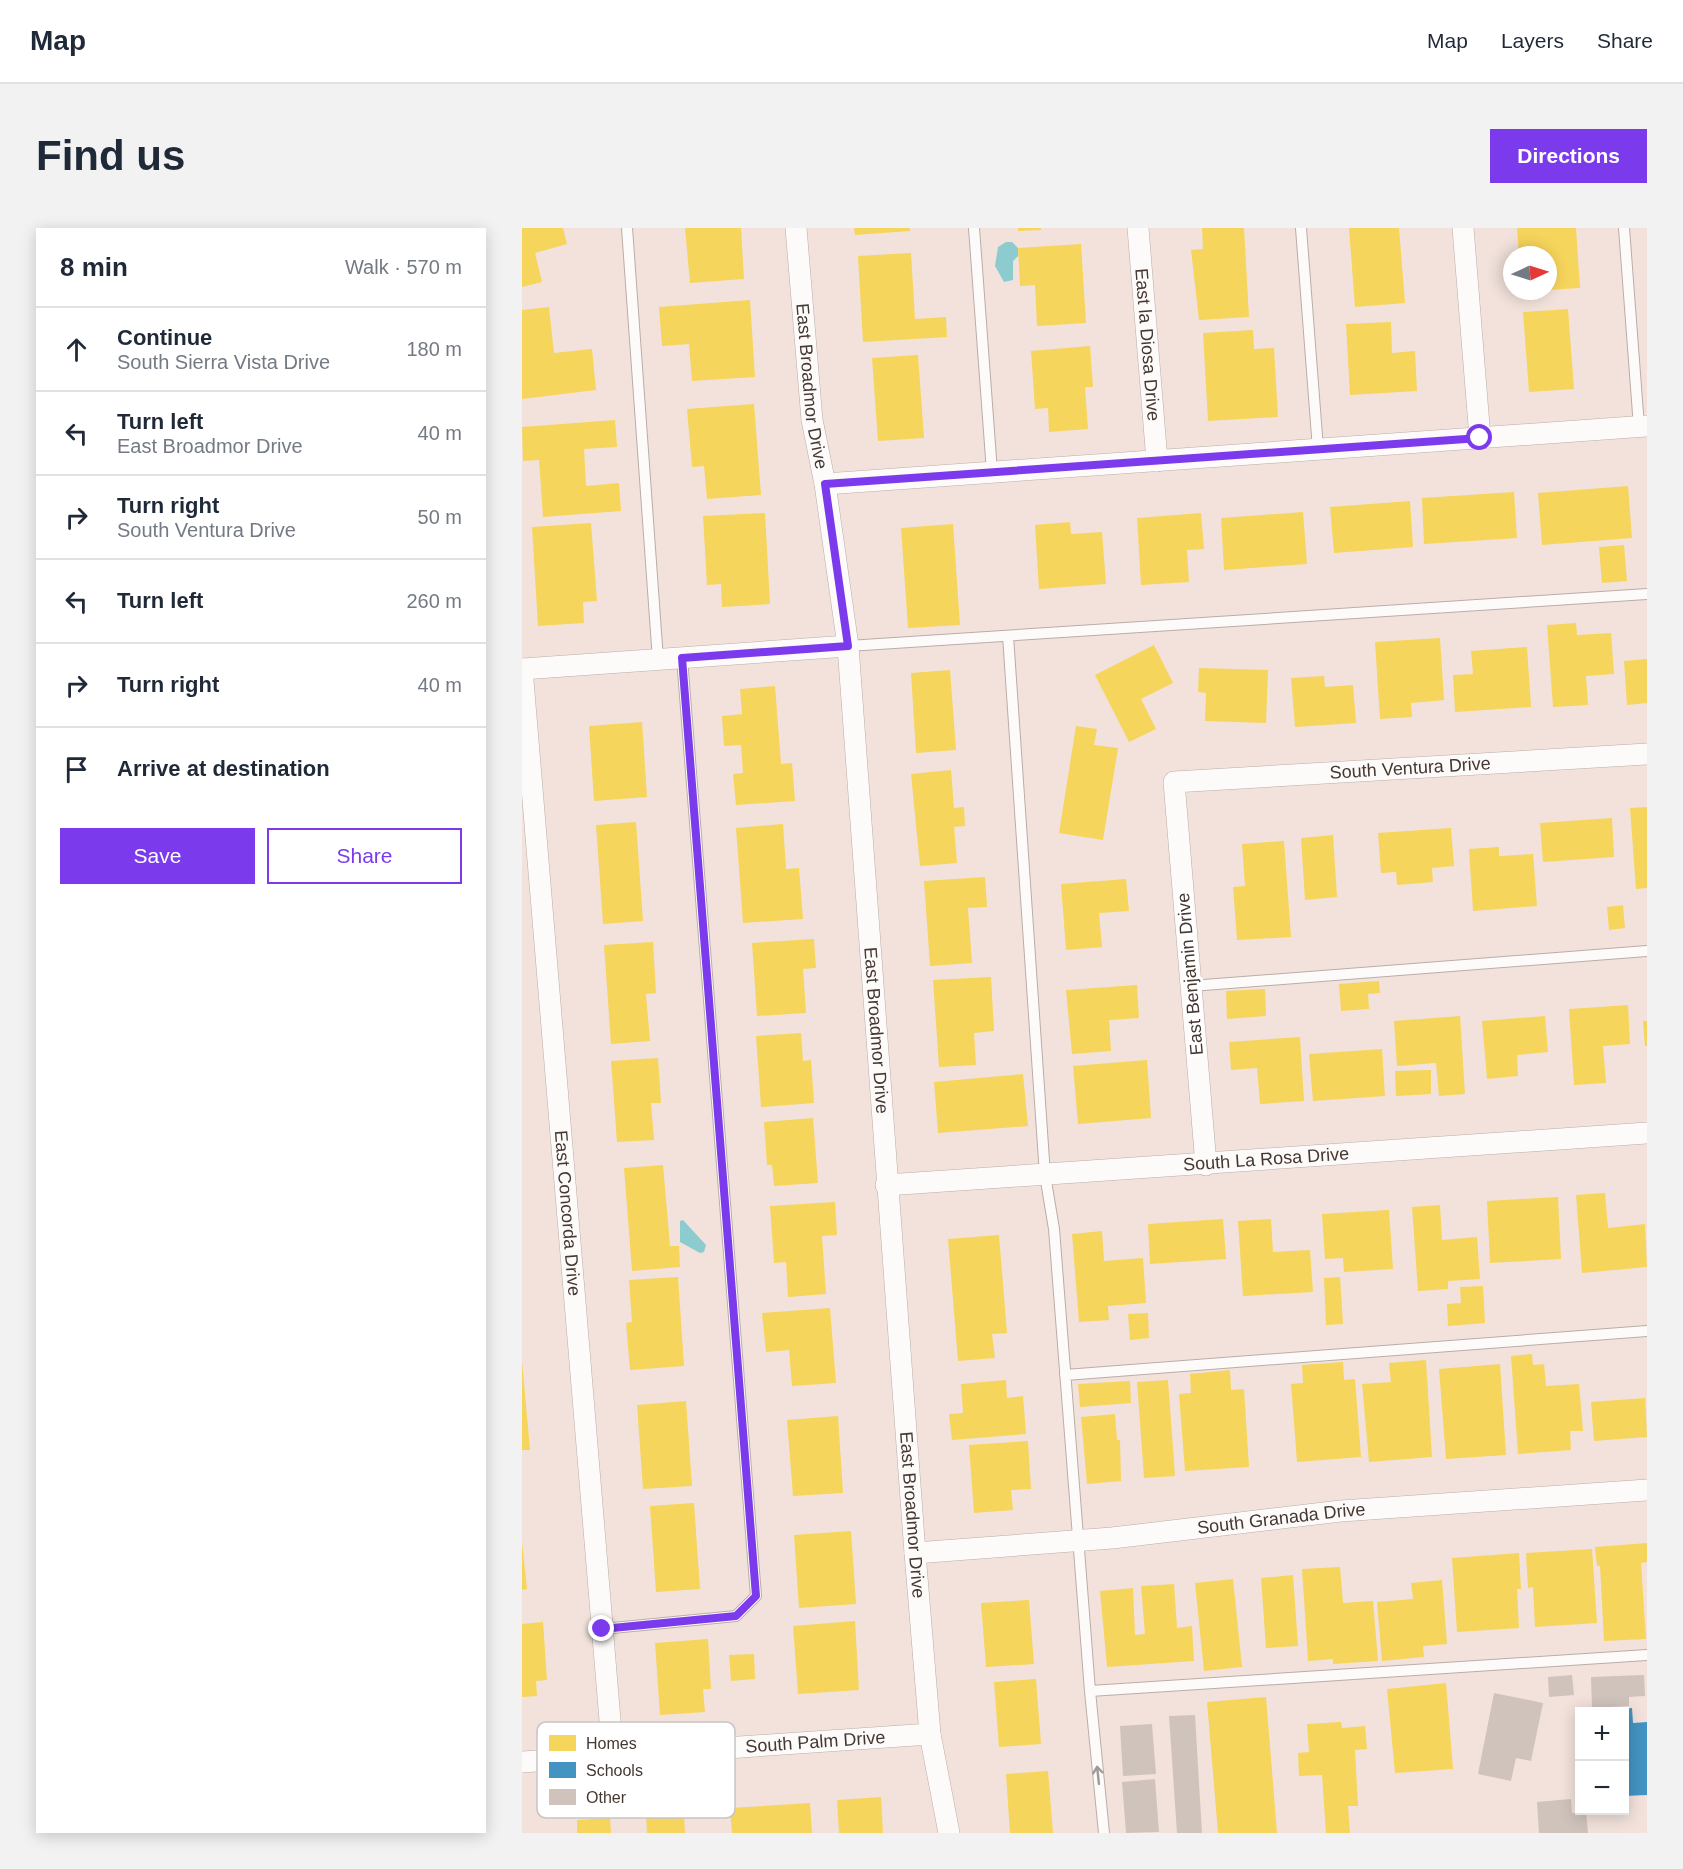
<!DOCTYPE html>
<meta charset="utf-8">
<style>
:root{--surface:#fff;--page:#f2f2f3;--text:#1f2937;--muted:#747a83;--line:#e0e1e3;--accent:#7c3aed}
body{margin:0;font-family:Helvetica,sans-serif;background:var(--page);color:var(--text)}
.controls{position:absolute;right:18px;bottom:18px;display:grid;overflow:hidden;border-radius:0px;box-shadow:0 3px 15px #0003}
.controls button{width:54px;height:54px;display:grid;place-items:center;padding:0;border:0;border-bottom:2px solid var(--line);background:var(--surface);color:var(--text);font:30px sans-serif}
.compass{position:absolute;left:981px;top:18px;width:54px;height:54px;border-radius:50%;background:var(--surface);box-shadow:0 3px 15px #0003;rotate:86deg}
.stop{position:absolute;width:18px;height:18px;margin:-14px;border:4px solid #7c3aed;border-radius:50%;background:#fff}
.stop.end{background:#7c3aed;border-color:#fff;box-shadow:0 2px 6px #0008}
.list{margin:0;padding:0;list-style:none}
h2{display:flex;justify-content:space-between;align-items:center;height:78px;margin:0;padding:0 24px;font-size:26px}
h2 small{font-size:20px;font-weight:400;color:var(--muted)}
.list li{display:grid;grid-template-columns:39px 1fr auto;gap:18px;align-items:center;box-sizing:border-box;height:84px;padding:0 24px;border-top:2px solid var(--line)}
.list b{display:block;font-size:22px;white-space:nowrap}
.list p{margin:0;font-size:20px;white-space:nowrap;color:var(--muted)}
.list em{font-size:20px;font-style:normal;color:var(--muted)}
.actions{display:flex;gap:12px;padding:18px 24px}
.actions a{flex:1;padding:14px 0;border:2px solid var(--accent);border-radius:0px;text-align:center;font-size:21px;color:var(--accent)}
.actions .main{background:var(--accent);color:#fff}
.icon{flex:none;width:33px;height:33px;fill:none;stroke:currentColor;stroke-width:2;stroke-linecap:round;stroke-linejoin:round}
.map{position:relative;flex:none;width:1125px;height:1605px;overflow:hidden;border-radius:0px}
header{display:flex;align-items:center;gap:36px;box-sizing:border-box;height:84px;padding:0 30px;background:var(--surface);border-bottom:2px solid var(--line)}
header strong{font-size:28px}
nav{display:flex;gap:33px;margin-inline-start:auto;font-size:21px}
.intro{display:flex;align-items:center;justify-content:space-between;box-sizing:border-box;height:144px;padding:0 36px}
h1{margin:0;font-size:42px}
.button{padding:15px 27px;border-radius:0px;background:var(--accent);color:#fff;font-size:21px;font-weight:700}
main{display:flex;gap:36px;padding:0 36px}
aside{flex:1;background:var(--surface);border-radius:0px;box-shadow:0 3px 15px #0003}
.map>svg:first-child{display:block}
.water{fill:#8ccbce}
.homes{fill:#f6d55c}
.schools{fill:#4393c3}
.building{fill:#d0c3bc}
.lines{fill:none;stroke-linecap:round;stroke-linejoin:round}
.lane-casing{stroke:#baada7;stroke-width:12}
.street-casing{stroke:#baada7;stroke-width:22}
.lane{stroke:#fdfbfa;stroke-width:10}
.street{stroke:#fdfbfa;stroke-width:21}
.oneway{stroke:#a19996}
.route{stroke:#7c3aed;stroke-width:8}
.labels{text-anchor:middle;stroke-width:6;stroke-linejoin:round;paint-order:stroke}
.street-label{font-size:18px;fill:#453731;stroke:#fff}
.key{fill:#fff;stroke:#c7c3c1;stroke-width:1.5}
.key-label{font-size:16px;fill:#453731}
</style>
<header>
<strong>Map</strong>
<nav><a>Map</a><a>Layers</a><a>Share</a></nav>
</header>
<div class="intro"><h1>Find us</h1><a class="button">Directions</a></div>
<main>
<aside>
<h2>8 min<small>Walk · 570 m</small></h2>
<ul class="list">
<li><svg class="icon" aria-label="ahead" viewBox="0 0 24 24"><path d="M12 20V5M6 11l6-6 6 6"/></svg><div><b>Continue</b><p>South Sierra Vista Drive</p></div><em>180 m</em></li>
<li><svg class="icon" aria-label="left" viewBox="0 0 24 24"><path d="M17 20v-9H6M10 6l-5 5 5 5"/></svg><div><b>Turn left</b><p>East Broadmor Drive</p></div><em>40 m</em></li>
<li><svg class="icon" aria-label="right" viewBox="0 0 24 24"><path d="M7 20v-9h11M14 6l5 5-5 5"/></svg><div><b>Turn right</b><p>South Ventura Drive</p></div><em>50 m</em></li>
<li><svg class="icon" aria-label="left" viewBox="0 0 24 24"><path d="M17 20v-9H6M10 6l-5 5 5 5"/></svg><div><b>Turn left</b></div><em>260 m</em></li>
<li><svg class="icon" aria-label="right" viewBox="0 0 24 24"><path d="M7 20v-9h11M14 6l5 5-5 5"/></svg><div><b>Turn right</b></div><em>40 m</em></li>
<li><svg class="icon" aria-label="arrive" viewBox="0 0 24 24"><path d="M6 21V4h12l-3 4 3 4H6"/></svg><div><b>Arrive at destination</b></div></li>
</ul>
<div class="actions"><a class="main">Save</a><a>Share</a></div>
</aside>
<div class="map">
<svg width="1125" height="1605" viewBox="0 0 1125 1605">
<rect width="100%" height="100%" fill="#f2e2db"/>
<!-- water -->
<path class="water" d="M484,14H490L496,20V28L491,33V52L482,54L473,38L476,19Z
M161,992L184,1017L182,1024L178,1025L158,1014V993Z"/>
<!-- homes -->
<path class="homes" d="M0,0H41L45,16L13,25L20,54L0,59Z
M163,0H219L222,51L168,55Z
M332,0H388V3L333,7Z
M496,0H519V2L496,3Z
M680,0H722L727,89L677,92L669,22L681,21Z
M827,0H877L883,75L833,79Z
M995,0H1054L1058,60L1026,62V27H997Z
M559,16L564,95L515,98L513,57L498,58L496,20Z
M389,25L393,91L424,89L425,109L341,114L336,28Z
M228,72L233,149L170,153L167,116L140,118L137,79Z
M27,79L32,125L70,121L74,162L0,171V82Z
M1046,81L1052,161L1007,164L1001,84Z
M869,94L870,125L893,123L895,163L828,167L824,96Z
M731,102L732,121L752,120L756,189L686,193L681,105Z
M568,118L571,159H563L566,201L527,204L526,180L513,181L509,123Z
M396,127L402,210L356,213L350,130Z
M232,176L239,267L185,271L182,238L170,239L165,181Z
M93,192L95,219L62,221L64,258L97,255L99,283L21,289L17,232L1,233L0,199Z
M1106,258L1110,310L1020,317L1016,265Z
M992,264L995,310L902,316L900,270Z
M888,273L891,319L812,325L808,279Z
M781,284L785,336L702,342L699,290Z
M243,285L248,376L200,379L199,356L185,357L181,288Z
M679,285L682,321L665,322L667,354L619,357L615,290Z
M548,294L549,306L580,304L584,356L517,361L513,297Z
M69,295L75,373L61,374L62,395L16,398L10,299Z
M431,296L438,397L386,400L379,300Z
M1102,317L1105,353L1080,355L1077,319Z
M1054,395L1055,407L1089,405L1092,446L1064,448L1066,477L1031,479L1025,397Z
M918,410L922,472L889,475L890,489L858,491L853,414Z
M632,417L651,455L619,471L634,501L607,514L573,447Z
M1005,419L1009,479L933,484L931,447L951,446L949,423Z
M1125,431V475L1105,477L1102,433Z
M677,440L746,442L744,495L683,493L684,465L676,464Z
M428,442L434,522L394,525L389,445Z
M802,448L803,459L831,457L834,495L773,499L769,450Z
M253,458L259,536L270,535L273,573L214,577L211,546L221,545L219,517L202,518L200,488L220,486L218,461Z
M120,494L125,569L72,573L67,498Z
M554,498L575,501L572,517L596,520L581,612L537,605Z
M429,542L432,580L442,579L443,598L432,599L435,635L398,638L389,546Z
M1125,579V660L1114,661L1108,580Z
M1090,590L1092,629L1021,634L1018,595Z
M114,594L121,693L81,696L74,597Z
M261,596L264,641L277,640L281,691L221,695L214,600Z
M929,600L932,638L910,640L911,654L875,657L874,644L859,645L856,605Z
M811,607L815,669L783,672L779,610Z
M762,613L769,709L715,712L711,659L723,658L720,616Z
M977,619V628L1011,626L1015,678L951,683L947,621Z
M463,649L465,679L446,680L450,735L408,738L402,653Z
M604,651L607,683L577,685L580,719L544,722L539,656Z
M1101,677L1103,700L1087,702L1085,679Z
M292,711L294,740L281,741L284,785L235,788L230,715Z
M131,714L134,765L124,766L128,813L89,816L82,717Z
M469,749L472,803L452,805L454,837L417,839L411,752Z
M857,753L858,765L846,766L847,781L819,783L817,756Z
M615,757L617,790L587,792L589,823L550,826L544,762Z
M743,761L744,788L705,791L704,763Z
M1106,777L1108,816L1081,818L1084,855L1052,857L1047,781Z
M938,788L943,866L917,868L914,835L875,838L872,793Z
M1023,788L1026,824L995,827L996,848L965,851L960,793Z
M1121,793H1125V818H1123Z
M279,805L281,833L289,832L292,875L239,879L234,808Z
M778,809L782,873L738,876L735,840L709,842L707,814Z
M860,821L863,868L791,873L787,826Z
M136,830L139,875H129L132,912L95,914L89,833Z
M625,832L629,890L556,896L551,838Z
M909,842V866L874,868L873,843Z
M501,846L506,898L416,905L412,854Z
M291,890L296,955L252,958L250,937H245L242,894Z
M141,937L148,1018H157L158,1039L110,1043L102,940Z
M1083,965L1086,1000L1123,996L1125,1039L1060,1045L1054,967Z
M1036,969L1039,1031L968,1035L965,973Z
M313,974L315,1007L300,1008L304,1066L266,1069L264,1034L252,1035L248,978Z
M918,977L920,1012L955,1009L958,1051L926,1053V1061L896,1063L890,979Z
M867,982L871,1041L822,1044L821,1030L803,1031L800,986Z
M701,991L704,1031L628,1036L626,996Z
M749,991L751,1024L788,1022L791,1064L721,1068L716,993Z
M580,1003L582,1033L621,1030L624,1075L586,1078L587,1092L557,1094L550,1006Z
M477,1007L485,1105L470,1106L473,1130L436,1133L426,1011Z
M156,1049L162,1138L108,1142L104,1095L110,1094L107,1052Z
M818,1049L821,1096L804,1097L802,1050Z
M961,1058L963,1095L926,1098L925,1076L939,1075L938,1059Z
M308,1080L314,1155L270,1158L267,1122L244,1124L240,1085Z
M626,1085L627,1110L608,1112L606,1086Z
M1010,1126L1011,1137L1022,1136L1024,1158L1057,1156L1061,1203H1048L1049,1222L996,1226L989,1128Z
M904,1132L910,1229L847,1234L840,1156L869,1154L867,1135Z
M0,1133L8,1222H0Z
M821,1134L822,1152L833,1151L839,1229L775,1234L769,1156L781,1155L780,1137Z
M978,1136L984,1227L924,1231L917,1141Z
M708,1142L709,1162L722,1161L727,1239L663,1243L657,1166L669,1165L668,1146Z
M484,1152L485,1170L501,1168L504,1206L430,1212L427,1186L441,1185L439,1156Z
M646,1152L653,1248L622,1250L615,1154Z
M608,1153L609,1175L558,1179L556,1156Z
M1123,1170L1125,1209L1072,1213L1069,1174Z
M164,1173L170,1258L121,1261L115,1177Z
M593,1186L595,1212H598L599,1253L565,1256L559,1189Z
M316,1188L321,1265L271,1268L265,1192Z
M506,1213L509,1261L489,1262L491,1282L452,1285L447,1217Z
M172,1275L178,1361L134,1364L128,1278Z
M329,1303L334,1376L277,1380L272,1307Z
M0,1314L5,1361L0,1362Z
M1125,1315V1334L1119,1335L1124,1411L1082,1413L1078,1338H1075L1073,1319Z
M1070,1321L1075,1395L1013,1399L1011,1359L1006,1360L1004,1325Z
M997,1325L999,1361H995L997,1400L935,1404L930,1330Z
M818,1339L821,1375L851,1373L856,1433L811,1436V1431L786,1433L780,1341Z
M771,1347L776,1418L744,1420L739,1350Z
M711,1351L720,1439L682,1443L673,1355Z
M920,1352L925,1416L901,1418L902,1429L860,1433L855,1374L891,1371L889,1355Z
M652,1356L655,1400L670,1398L672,1433L585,1439L578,1363L611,1360L613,1407L623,1406L619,1358Z
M507,1372L512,1436L464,1439L459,1375Z
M333,1393L337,1462L276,1466L271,1398Z
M21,1394L25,1452L14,1453L15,1468L0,1469V1396Z
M186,1411L189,1461H181L183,1484L138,1487L133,1415Z
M232,1426L233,1451L209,1453L207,1427Z
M514,1451L519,1516L477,1519L472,1454Z
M924,1455L931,1541L873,1545L865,1461Z
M744,1469L755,1605H696L685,1474Z
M819,1494L820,1500L843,1498L845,1521L833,1522L836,1578H826L828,1605H804L800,1547L777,1548L776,1525L787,1524L785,1496Z
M526,1543L531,1605H488L484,1546Z
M359,1569L361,1605H317L315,1572Z
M288,1575L290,1605H210L208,1580Z
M162,1586L163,1605H125L124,1588Z
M88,1590L89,1605H55V1592Z"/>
<!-- schools -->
<path class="schools" d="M1110,1480L1111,1495L1125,1494V1567L1102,1568V1484L1092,1482Z"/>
<!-- building -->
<path class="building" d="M1050,1447L1052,1467L1027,1469L1026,1449Z
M1122,1447L1123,1468L1107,1469V1478L1070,1480L1069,1449Z
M972,1465L1021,1475L1009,1533L994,1530L989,1553L956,1546Z
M673,1487L680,1605H655L647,1488Z
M630,1496L634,1546L601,1548L598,1498Z
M633,1551L637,1604L604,1605L600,1554Z
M1049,1571L1050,1585L1064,1584L1066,1605H1017L1015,1574Z"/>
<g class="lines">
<!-- lane casing -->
<g class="lane-casing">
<path id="lane" d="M105,0L136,432
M452,0L470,244
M779,0L796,221
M1102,0L1117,199
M486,408L523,947L532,1001L568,1463L1125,1427
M326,418L1125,366
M669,758L1125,723
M543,1147L1125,1103
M80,1401L214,1388L234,1368L160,430
M568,1463L582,1605"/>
</g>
<!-- street casing -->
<g class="street-casing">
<g id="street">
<path id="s1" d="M274,0L290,192L303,256L326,418L393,1325L408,1506L427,1605"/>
<path id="s2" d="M616,0L635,233"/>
<path d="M941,0L958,210"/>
<path d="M303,256L1125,198"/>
<path id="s3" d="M0,441L91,1528"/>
<path d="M0,441L326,418"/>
<path id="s4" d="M684,937L652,554L1125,526"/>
<path id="s5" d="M364,957L1125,905"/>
<path id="s6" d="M393,1325L590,1310L819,1283L1125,1262"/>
<path id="s7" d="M0,1534L408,1506"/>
</g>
</g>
<!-- lane -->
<use href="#lane" class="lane"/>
<!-- street -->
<use href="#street" class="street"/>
</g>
<!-- one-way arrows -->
<defs><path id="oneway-shaft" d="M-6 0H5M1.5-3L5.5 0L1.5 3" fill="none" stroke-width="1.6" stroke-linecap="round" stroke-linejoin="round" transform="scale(1.5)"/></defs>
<use class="oneway" href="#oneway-shaft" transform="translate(576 1547) rotate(-96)"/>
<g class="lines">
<!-- route -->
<path class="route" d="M80,1401L214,1388L234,1368L160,430L326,418L303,256L958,210"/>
</g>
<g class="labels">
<!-- street labels -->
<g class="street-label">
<text dy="6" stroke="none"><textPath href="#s2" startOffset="117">East la Diosa Drive</textPath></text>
<text dy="6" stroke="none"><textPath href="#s1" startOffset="159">East Broadmor Drive</textPath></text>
<text dy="6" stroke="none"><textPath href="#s4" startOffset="621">South Ventura Drive</textPath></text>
<text transform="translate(668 746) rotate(-95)" y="6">East Benjamin Drive</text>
<text dy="6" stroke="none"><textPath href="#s1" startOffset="807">East Broadmor Drive</textPath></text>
<text dy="6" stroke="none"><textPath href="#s5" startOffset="381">South La Rosa Drive</textPath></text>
<text dy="6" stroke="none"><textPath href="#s3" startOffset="546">East Concorda Drive</textPath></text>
<text dy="6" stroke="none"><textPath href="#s1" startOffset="1293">East Broadmor Drive</textPath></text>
<text dy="6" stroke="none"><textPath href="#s6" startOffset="368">South Granada Drive</textPath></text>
<text dy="6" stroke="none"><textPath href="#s7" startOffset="294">South Palm Drive</textPath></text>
</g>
</g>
<!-- legend -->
<rect x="15" y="1494" width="198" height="96" rx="9" class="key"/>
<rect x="27" y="1507" width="27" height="16" fill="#f6d55c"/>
<rect x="27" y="1534" width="27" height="16" fill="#4393c3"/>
<rect x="27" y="1561" width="27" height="16" fill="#d0c3bc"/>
<g class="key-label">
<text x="64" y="1521">Homes</text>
<text x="64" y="1548">Schools</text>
<text x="64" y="1575">Other</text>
</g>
</svg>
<div class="controls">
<button>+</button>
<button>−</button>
</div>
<svg class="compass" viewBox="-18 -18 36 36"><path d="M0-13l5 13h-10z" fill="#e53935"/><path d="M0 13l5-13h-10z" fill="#747a83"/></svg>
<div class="stop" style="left:958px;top:210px"></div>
<div class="stop end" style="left:80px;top:1401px"></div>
</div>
</main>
